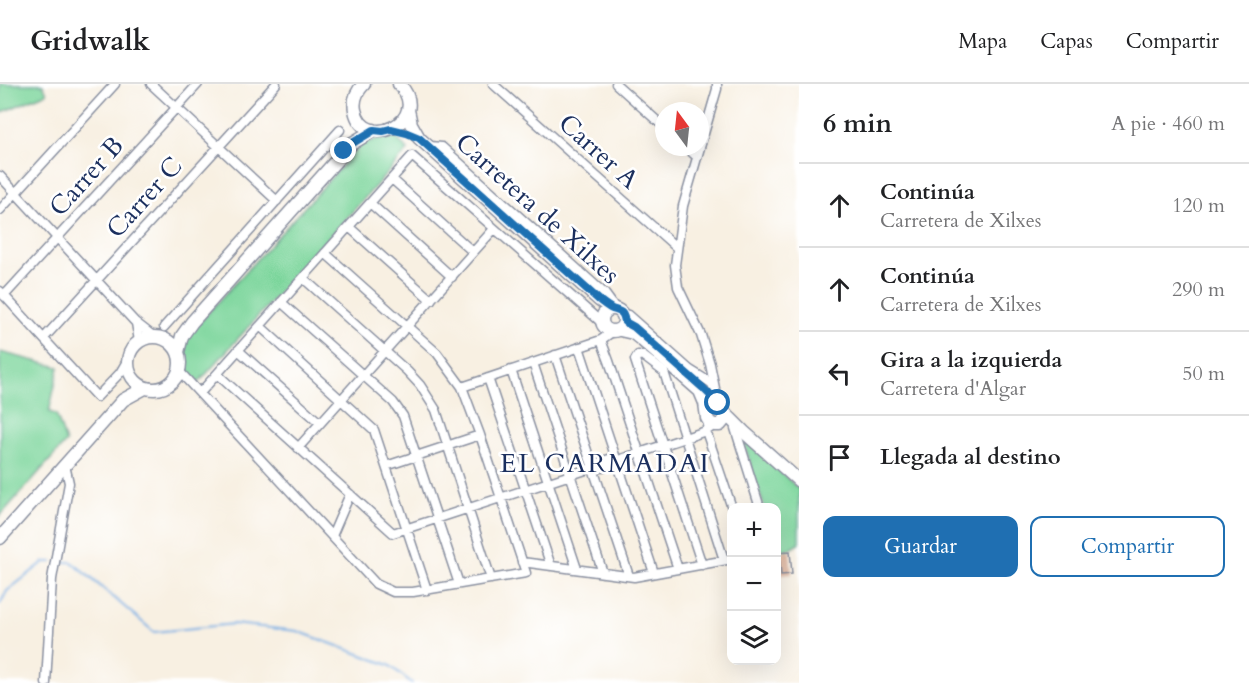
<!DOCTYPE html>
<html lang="es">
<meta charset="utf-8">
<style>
:root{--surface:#fff;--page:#f6f6f6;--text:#202124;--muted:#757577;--line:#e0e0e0;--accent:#1f6fb2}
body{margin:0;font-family:Cardo,serif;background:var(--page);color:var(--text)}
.controls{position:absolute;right:18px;bottom:18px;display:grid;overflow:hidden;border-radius:12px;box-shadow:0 6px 24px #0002}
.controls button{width:54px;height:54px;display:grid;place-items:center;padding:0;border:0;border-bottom:2px solid var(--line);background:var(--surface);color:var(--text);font:30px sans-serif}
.compass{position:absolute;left:655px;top:18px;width:54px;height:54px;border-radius:50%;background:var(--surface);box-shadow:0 6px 24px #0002;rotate:345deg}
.stop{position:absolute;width:18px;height:18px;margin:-14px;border:4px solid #1f6fb2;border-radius:50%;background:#fff}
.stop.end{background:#1f6fb2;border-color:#fff;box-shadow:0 2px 6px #0008}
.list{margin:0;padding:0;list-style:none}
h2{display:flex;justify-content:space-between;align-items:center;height:78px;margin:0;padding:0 24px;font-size:26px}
h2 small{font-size:20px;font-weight:400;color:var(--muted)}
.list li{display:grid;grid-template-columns:39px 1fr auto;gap:18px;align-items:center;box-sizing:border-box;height:84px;padding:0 24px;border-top:2px solid var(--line)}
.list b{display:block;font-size:22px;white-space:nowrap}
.list p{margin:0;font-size:20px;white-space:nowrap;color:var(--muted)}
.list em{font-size:20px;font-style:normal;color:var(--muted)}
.actions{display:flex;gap:12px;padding:18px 24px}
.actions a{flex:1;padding:14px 0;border:2px solid var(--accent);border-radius:12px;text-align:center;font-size:21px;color:var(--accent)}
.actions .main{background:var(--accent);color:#fff}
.icon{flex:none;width:33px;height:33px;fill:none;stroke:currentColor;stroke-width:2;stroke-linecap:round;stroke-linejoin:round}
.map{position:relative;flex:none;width:799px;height:599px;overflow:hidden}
header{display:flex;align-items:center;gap:36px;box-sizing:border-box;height:84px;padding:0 30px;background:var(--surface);border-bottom:2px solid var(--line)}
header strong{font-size:28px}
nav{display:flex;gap:33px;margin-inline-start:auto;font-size:21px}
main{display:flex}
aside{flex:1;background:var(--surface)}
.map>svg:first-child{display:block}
.green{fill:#7bd59b;stroke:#4b827c;stroke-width:1.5}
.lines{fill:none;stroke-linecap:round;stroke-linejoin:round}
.stream{stroke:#75ade4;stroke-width:2}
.building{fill:#d9a78b}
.street-casing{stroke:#8a90a0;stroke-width:11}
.secondary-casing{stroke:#8a90a0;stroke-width:15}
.street{stroke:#fff;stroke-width:8}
.secondary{stroke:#fff;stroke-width:12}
.route{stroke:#1f6fb2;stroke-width:8}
.labels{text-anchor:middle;stroke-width:5;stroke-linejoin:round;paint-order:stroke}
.street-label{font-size:26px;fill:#1b2f5e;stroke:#fff}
.neighbourhood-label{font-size:27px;letter-spacing:1.5px;fill:#1b2f5e;stroke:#fff}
</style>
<header>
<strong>Gridwalk</strong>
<nav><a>Mapa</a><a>Capas</a><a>Compartir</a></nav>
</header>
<main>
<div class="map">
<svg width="799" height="599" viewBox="0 0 799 599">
<rect width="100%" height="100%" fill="#fff"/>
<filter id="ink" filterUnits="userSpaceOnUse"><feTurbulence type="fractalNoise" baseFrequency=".0167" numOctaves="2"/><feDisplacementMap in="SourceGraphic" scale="12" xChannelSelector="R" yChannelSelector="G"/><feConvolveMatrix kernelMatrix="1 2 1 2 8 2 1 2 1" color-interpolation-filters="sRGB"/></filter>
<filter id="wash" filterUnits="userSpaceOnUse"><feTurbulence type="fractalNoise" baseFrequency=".008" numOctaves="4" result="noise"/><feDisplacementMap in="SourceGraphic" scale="24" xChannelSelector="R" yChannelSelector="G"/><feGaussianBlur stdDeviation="1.35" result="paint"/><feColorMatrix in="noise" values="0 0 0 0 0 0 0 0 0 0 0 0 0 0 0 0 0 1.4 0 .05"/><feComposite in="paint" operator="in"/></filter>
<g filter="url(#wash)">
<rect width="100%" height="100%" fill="#f8f0e2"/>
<!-- green -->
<path class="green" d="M0,0H43L47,9L0,29Z
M396,54L408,66L198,299L185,283L186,256L189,250L361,61L377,55Z
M0,268L59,283L49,328L56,330L66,358L0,432Z
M744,360H751L799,405V460L791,465L777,466L776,424L764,423Z"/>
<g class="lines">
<!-- stream -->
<path class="stream" d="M58,478H72L154,548L234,540L297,547L389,581L412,599
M0,520L7,507L44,478H52"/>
</g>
<g id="blocks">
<!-- building -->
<path class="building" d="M790,467L792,490L781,491L779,468Z"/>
</g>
</g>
<g filter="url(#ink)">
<use href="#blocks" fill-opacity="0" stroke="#8a90a0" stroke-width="1.5"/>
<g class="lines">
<!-- street casing -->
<g class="street-casing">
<path id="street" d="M151,0L277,117
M493,0L677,164
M616,0L664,43
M717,0V5L683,122L675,181L678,203L701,251L710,280L718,319
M429,62L442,63L605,210L616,225
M686,63L697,73
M0,92L135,238L153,252
M392,95L473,168
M370,119L452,193
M0,126L115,0
M349,143L431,216
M303,194L407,287L420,301L436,326L491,495
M0,207L97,313L120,289L127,277
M4,212L198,0
M281,218L393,318L403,332L459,500
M622,230L628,231L690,286L711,299L715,306
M136,239L139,257
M260,242L374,346L427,506
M164,243L340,46
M44,254L276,0
M601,256L609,277L678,485
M579,263L654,489
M238,266L320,339
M555,271L629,492
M533,279L603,489
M511,286L577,485
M179,287L376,500L393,508H413L526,489L480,351L462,303L437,269L325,169
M217,290L393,449L595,383C602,386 610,382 615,377L706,347L715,341
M488,294L551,482
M462,303L601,256L612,248
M200,309L412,72L602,239
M708,341L706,347L732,424
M735,344L760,424
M298,364L494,145
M386,382L480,351
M595,383L597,379L609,375L615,377
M332,452L350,410
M522,478L634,493L732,475
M702,481L635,276L638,271L643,272L664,288L724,476
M46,599L52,495L69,399L65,381"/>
</g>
<!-- secondary casing -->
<g class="secondary-casing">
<path id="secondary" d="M364,0C357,7 353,16 355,26C364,70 434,36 399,0
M408,26L411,40L419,54L599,216L612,225
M602 236a11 11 0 1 1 22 0a11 11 0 1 1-22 0Z
M620,246L633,249L643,257L700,307L705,319L707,334L710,339L715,341H720L725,335V329L719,323L714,322L707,328
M128 279a26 26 0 1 1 52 0a26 26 0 1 1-52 0Z
M178,268L182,252L192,238L351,60L374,46
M725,329L744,348L799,397
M0,454L123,316L145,304"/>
</g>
<!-- street -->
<use href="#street" class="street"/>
<!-- secondary -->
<use href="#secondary" class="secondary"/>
</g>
</g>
<g class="lines" filter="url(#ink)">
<!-- route -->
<path class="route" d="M344,67L351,60L374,46L383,47L391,45L407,49L419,54L599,216C603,219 608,223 612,225C621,228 623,227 625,238L634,243L703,304L718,319"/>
</g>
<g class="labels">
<!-- street labels -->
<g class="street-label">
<text transform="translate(599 67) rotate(42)" y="9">Carrer A</text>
<text transform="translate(86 92) rotate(-48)" y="9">Carrer B</text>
<text transform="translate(144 113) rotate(-48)" y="9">Carrer C</text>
<text transform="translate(538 124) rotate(42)" y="9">Carretera de Xilxes</text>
</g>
<!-- neighbourhood labels -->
<g class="neighbourhood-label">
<text x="605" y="388">EL CARMADAI</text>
</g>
</g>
</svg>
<div class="controls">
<button>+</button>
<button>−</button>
<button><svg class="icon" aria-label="layers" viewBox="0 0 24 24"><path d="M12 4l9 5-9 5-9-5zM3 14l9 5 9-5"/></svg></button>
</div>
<svg class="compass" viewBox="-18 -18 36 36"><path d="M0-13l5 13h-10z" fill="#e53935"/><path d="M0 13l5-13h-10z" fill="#757577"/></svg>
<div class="stop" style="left:718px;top:319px"></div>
<div class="stop end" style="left:344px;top:67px"></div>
</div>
<aside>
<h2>6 min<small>A pie · 460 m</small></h2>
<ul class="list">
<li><svg class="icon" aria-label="ahead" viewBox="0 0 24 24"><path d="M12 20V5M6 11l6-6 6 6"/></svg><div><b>Continúa</b><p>Carretera de Xilxes</p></div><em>120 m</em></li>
<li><svg class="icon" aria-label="ahead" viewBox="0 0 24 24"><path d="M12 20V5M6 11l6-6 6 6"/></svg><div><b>Continúa</b><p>Carretera de Xilxes</p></div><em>290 m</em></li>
<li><svg class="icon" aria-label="left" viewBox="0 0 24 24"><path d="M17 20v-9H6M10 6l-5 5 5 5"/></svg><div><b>Gira a la izquierda</b><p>Carretera d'Algar</p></div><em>50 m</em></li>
<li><svg class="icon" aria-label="arrive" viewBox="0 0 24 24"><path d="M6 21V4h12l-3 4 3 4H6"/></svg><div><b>Llegada al destino</b></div></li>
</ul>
<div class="actions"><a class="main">Guardar</a><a>Compartir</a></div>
</aside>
</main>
